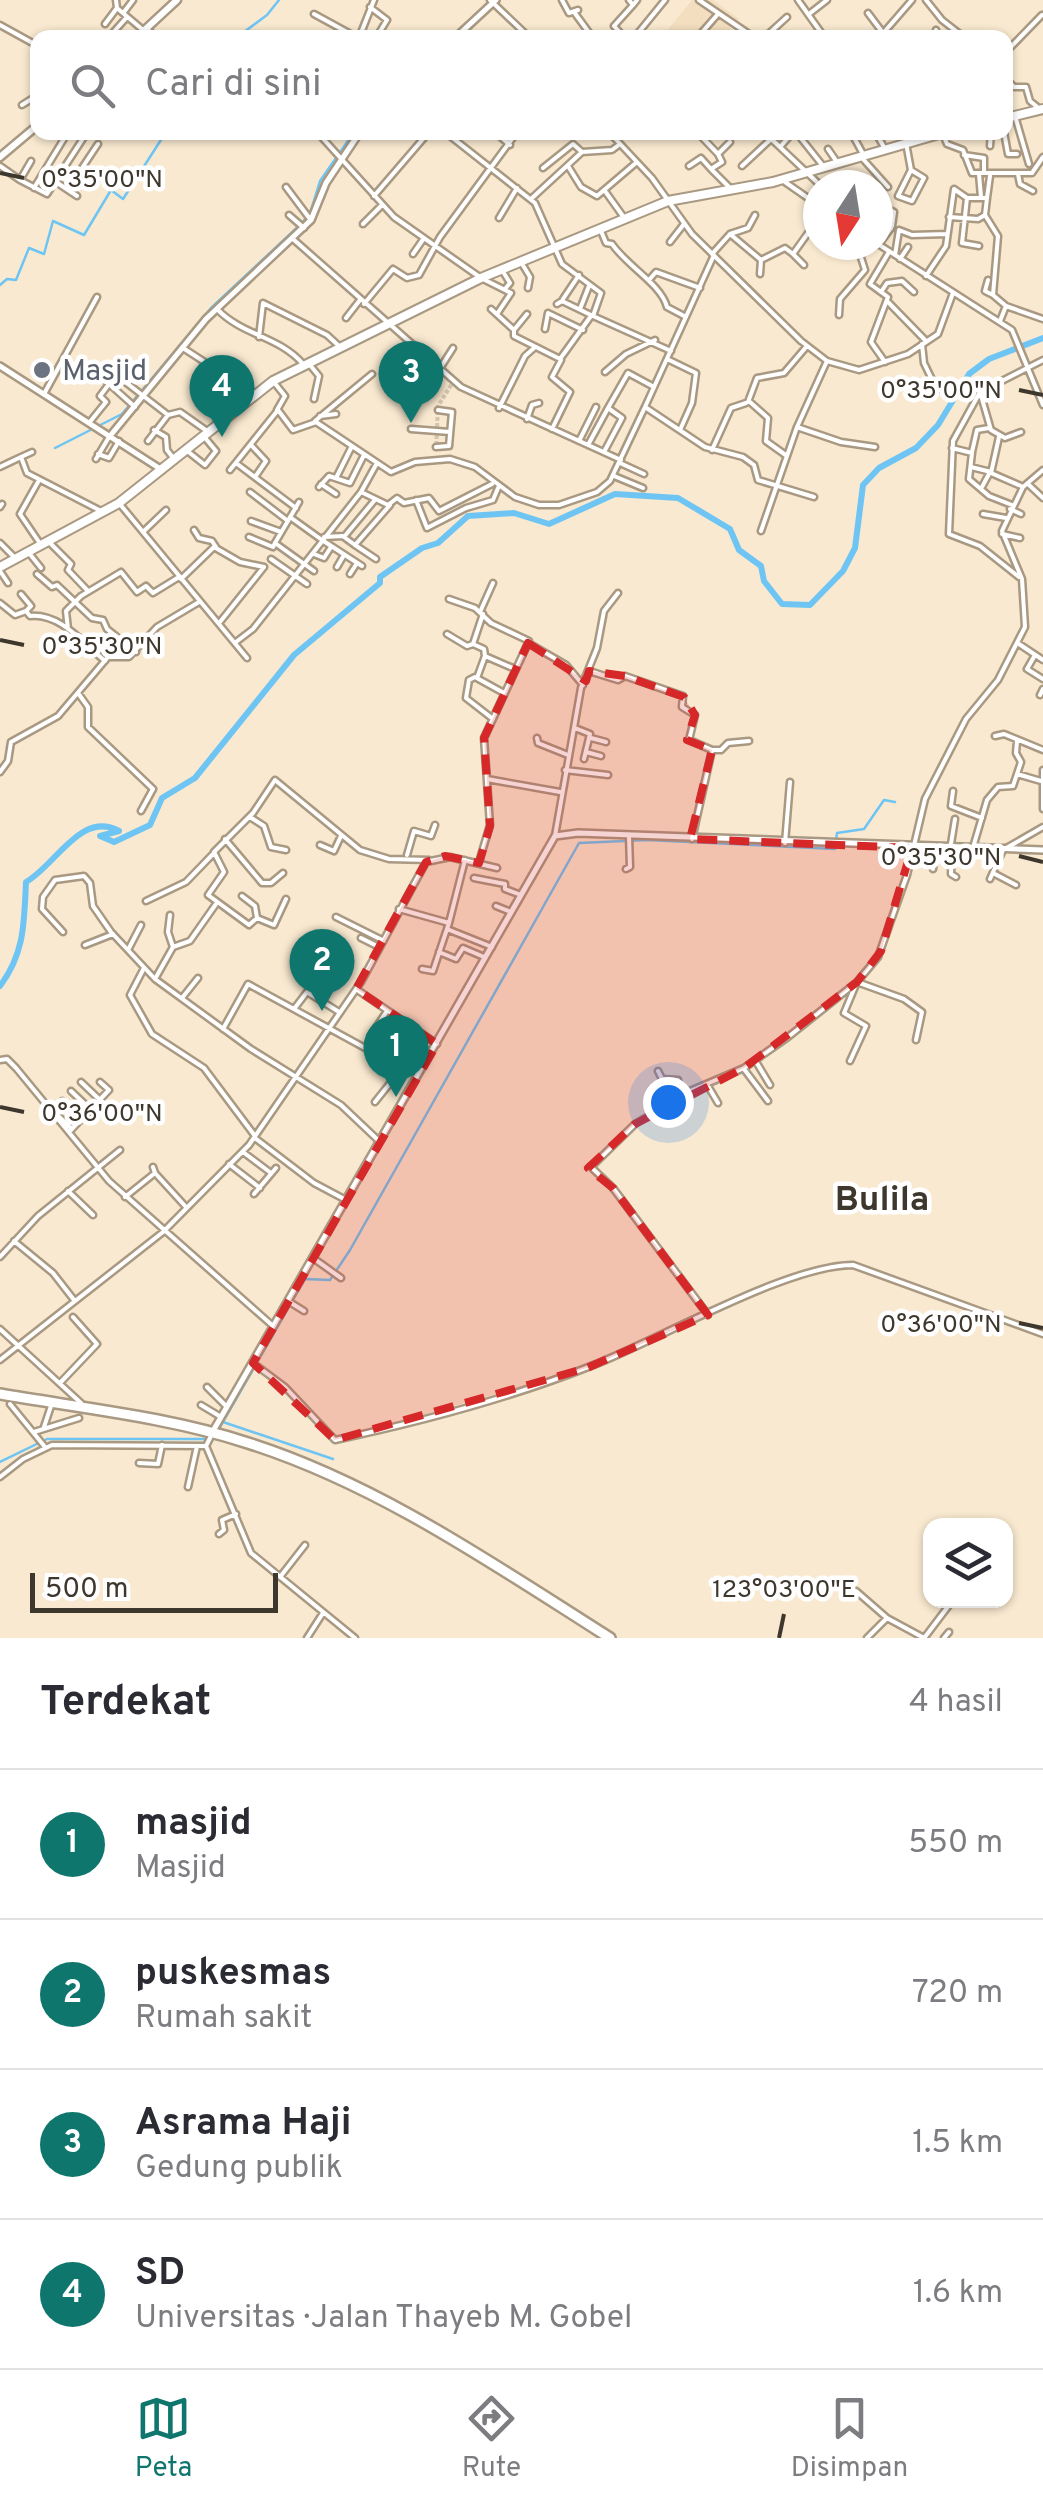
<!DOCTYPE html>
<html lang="id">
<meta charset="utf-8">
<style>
:root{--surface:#fff;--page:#f7f7f7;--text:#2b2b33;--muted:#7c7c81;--line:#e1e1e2;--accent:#0f766e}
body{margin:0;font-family:Overpass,sans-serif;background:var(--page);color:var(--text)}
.controls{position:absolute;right:30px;bottom:30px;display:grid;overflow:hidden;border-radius:20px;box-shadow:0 2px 8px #0004}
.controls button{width:90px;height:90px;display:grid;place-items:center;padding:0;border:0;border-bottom:2px solid var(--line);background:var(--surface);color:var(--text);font:50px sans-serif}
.compass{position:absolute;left:803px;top:170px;width:90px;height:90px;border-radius:50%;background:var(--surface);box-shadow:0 2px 8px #0004;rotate:192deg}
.scale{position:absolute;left:30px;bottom:25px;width:248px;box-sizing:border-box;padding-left:10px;border:5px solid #3e372d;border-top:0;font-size:28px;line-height:35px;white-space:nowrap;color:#3e372d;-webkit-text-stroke:8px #fff;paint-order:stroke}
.you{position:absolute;left:668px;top:1102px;width:35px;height:35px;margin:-25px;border:8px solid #fff;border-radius:50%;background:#1a73e8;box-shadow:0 0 0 15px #1a73e833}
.badge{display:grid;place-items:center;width:65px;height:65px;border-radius:50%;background:var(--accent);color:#fff;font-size:32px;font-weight:700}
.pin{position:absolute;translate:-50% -82px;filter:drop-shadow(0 2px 5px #0008)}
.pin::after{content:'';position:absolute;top:52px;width:35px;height:30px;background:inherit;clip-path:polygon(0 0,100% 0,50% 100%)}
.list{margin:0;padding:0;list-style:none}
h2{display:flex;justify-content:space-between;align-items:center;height:130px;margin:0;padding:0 40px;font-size:42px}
h2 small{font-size:32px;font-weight:400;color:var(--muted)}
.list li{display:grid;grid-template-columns:65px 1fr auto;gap:30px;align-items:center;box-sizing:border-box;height:150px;padding:0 40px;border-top:2px solid var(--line)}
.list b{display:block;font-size:38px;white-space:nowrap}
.list p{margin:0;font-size:32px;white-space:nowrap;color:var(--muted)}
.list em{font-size:32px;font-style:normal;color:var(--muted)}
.icon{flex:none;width:55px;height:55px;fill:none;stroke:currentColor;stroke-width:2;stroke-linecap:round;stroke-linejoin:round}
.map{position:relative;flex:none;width:1043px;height:1638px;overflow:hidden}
.search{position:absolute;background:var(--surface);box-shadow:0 2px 8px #0004;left:30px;right:30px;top:30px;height:110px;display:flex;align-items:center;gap:25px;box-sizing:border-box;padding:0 35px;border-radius:20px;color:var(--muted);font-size:38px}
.sheet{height:730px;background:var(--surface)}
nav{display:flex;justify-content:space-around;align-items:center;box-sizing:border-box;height:140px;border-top:2px solid var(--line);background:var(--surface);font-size:28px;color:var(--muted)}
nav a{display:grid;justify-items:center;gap:5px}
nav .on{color:var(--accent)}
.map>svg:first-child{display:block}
.built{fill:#f3debf}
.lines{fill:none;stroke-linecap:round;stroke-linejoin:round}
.stream{stroke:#6ec5f3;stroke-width:2.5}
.river{stroke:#6ec5f3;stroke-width:6}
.minor-tunnel{stroke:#d4c5af;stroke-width:4;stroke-dasharray:4 2;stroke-linecap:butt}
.minor-casing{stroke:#a99982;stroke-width:9}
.tertiary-casing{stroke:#a99982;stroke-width:10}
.secondary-casing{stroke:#a99982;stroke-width:11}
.primary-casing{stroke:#a99982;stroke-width:12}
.trunk-casing{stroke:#a99982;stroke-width:14}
.minor{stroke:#fff;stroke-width:4}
.tertiary{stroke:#fff;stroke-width:5}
.secondary{stroke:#fff;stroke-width:6}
.primary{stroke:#fff;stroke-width:8}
.trunk{stroke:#fff;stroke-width:9}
.marked{fill:#d62828;fill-opacity:0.2;stroke:#d62828;stroke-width:8;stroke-dasharray:20 12;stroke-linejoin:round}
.ticks{fill:none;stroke:#3e372d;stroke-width:4}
.worship-dot{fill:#6b7280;stroke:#fff;stroke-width:4}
.labels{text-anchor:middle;stroke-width:9;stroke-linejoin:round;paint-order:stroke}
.worship-label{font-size:30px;fill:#5b616d;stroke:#fff;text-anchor:start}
.quarter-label{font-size:35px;font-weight:bold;fill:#3e372d;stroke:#fff}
.ticks-label{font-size:25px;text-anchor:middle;fill:#3e372d;stroke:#fff;stroke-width:9;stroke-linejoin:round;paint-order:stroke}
</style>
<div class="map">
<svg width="1043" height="1638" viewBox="0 0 1043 1638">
<rect width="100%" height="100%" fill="#f9e9d0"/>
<!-- built -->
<path class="built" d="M692,0H713L739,19L724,37L661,38Z"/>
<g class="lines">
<!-- stream -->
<path class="stream" d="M236,38L267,15L279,0
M451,38L490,1
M0,285L7,279L16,280L29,248L44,254L53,221L84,235L111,190L123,199L166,132
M55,448L122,414L211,308L303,222L311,210L320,181L354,132
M0,469L34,454
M223,1422L305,1279L330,1280L350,1250L579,843L647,840L835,849L837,833L864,829L884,800L895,802
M218,1431L223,1422L333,1459
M0,1462L47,1439H213"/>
<!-- river -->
<path class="river" d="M0,986C25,953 24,922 26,882C56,865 81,810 119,831L100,836L114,842L150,825L162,798L195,778L294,655L380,583V577L422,548L438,543L468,516L514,513L549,524L615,494L678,498L730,529L739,550L761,566L764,581L782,604L810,605L843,571L855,548L863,485L879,468L916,448L938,425L969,374L989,359L1043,338"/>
<!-- minor-tunnel -->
<path class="minor-tunnel" d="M436,451L438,406L453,382"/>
<!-- minor casing -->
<g class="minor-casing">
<path id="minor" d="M490,0L530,38
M562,0L569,13L578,10
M629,0L633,5L637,0
M699,0L755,38
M798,0L825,38
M926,0L942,20L965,38
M370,7L387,20L376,38
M117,8L143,30
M124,12L133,0
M574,12L593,38
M868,13L883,33
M314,14L358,38
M809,14L827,0
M105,24L117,8L116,0
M0,25L38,46
M146,28L157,38
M936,30L937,38
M111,35L127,17
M359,38L374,0
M625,38L614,26L633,5
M634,38L665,0
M697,38L718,14
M764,38L787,17
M879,38L912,0
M1006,52L1042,15
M1006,79L1014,87H1026L1030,101L1041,110
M22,105L38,95
M1015,116L1029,164
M317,132L394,217L481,278L511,293L497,314
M374,132H379
M445,132L535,203L562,264L601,293L593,316L671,351
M495,132L510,145
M609,132L652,178L692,234L801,341L827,361L859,370L908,354L938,334L953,293
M697,132L718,154
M764,132L820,185
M796,132L823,166
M851,132L863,154
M1004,132L1008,154H1017
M876,133L885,149
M943,134L947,144L963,150L972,173H1032L1043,157
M730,142L718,154L722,162L711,169L732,190
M906,143L911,170L898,196L912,201L924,178L911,170
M781,146L793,132
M990,146L991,132
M828,149L837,162
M964,155L984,158V173
M863,159L888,187
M31,161L20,180L47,194L84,137
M0,166L20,180
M568,166L581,187L597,196L637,162
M689,166L701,158L711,169
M742,166L771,139
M64,168L84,183
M543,168L573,144L582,152
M979,174L981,197
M1018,174L1020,184L1033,191
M76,177L98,144
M56,182L77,196
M785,182L818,205
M286,187L310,219
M34,188L68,132
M605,191L625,219
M374,196L429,132
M969,198H987L985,215L998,236L993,295L1006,306L1000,321
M987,198L990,176
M531,199L582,152L612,150L620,144
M878,204L894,212L892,226
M289,215L304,228
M949,217L978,219L985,215
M499,218L517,188
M363,224L382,205
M601,231L606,243L612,244C628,267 661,284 667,307L686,317
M730,234L748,228L755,215
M293,239L461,387L621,460
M670,242L684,224
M878,244L1012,330L1043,405
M879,244L891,228
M413,254L424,238
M712,254L730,234L761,260L785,248L793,254
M714,255L645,407L705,447L743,457L754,465L758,480L814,497
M895,255L899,230L912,235L947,234
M900,259L908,247
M521,262L530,277L528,288
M804,265L793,254L818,219
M502,270L510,283L505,289
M760,274L761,260
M926,276L946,246L954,189L967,198L962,243L979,246
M649,280L656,272L700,288
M988,280L985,291L993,295
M881,292L887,283L902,281L914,292
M563,299L579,275
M888,302L926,341
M364,304L393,269L407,278L419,275L440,237L517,132
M557,304L562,301L593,316
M1006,306L1043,319
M217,309C243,336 279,336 303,364
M491,309L514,330V336L560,359L591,316
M580,309L589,286
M839,315L840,299L865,270L857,245
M346,318L360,300
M545,329L548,313L583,330
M514,330L527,314
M259,337L263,303L327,335L339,346
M922,344L924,363L937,390
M183,348L254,394
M667,359L696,373L692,403L680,430
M827,361L797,427L841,442L875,447
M885,362L871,342L888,297L870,284L889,252
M310,365L319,376L314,399
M439,370L453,348
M397,371L413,349
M605,372L626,354L655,340
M124,381L168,415L180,412L207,431
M273,381L285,396L277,410
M107,382L135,407
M980,392L953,441L949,534L980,546L1019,577
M44,394L97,297
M748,402L757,378L784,373L807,346
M750,402L768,418L766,441L787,456
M499,408L525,356L534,348
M608,408L628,373L654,387
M320,416L336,414
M527,419L532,405L539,403
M315,421L372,374
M89,423L106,402L100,396L109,384
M411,429L450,432
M552,429L570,392L552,377L561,360
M154,430L166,437L167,450L174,459
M1021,432L1005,438L991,430L980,392L1043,360
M999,437L991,473L1021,486
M148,441L168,415
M579,441L596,407
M588,445L608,408L622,418L604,452
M252,446L266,461L255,477
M436,447L449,446L452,412L438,410
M952,448L972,453L969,479L989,496L1012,505
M186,450L205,465L216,451L206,439
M712,450L731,408L746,403
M972,452L977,430L989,428
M98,454L109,458L119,441
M21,457L32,452
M96,459L109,437
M236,463L296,508
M620,463L644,474
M0,467L21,457L27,473L101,511
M971,467L991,472
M230,470L278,410L293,430L316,422L391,472L415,462L450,459L475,467L515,497L539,505H559L597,492L610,481L645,407
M614,476L643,488
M336,478L351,448
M38,482L20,514L39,542
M321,484L336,494
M1028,484L1043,498
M319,487L329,476L350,483L364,455
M982,487L990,472
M250,492L288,521
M361,492L377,463
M416,500L427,528L466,508L493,500L498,488
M119,503L247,658
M0,507L2,504
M1010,509L1021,514
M983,514L1006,518
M290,517L322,540
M251,521L281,532
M194,530L199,538L212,541L216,547
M761,531L797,427
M143,532L166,510
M1002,534L1020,538
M249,537L273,547L275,543L314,571
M324,537L343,536
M322,540L362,566
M49,542L71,564L68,570L88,591
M0,543L16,559
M275,543L299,502
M355,545L344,537L374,501
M29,553L41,568
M314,554L324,558L331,547
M271,559L307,584
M376,559L355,545L390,505
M337,567L344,555
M0,571L8,583
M37,574L52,587L57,585L92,618L103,620L107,629L136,652
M350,574L357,563
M181,579L214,547L240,562L264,567L220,622
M21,594L31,606L26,611
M449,599L475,608L491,623L529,641L484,738L490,825L479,862
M0,603L15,615L26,611L30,616C60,613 82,642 105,661
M480,612L493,583
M483,614L473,644L484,649L485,656L515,669
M68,629L66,611L81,596L121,572L137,592L146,586L153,593L179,577
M447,634L467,646L473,644
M236,642L253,629L361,492L388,505L397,498L404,503L429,498L439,511L492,484
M528,643L566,665L583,685
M1019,644L1043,660
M1035,655L1027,669L1043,679
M589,671L618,680L625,676L683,696L682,707L695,715L689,740L712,750
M477,678L485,656
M78,693L88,707V727L153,789L141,811
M1040,695L1043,689
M493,719L466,698L469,680L475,677L504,693
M575,728L590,734L584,759
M995,736L1004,734L1043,750
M537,738L538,743L568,755
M591,738L606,742
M586,752L601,756
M565,770L608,775
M1043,770V809
M0,772L8,761L11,742L58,716L108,657H129L157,627L199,602
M1017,774L1041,781
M487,779L560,792
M953,791L951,806L982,818
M250,817L264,826L271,847L286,850
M555,836L581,688L597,648L604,611L618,593
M225,839L262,883H271L283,873
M692,839L712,750H721L728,743L749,741
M785,843L790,782
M320,845L334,851L341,836
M950,850L955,819
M952,850L951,874L956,877
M972,851L987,800L998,787L1013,786L1021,762L1016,753L1017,741
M407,855L414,831L431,836L435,825
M626,869L630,867L629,836
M933,869L935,849
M995,874L1016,885
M474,878L505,884V889L521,895
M990,879L1003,850L1043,827
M242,896L255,906L257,918
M286,899L274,925L257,918L249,925L208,895L224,872L214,852L253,813L275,780L360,850L389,859L429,860
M146,901L186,882L213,854
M496,906L511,912
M399,909L449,923L433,971L422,969
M170,915L168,932L173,947
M336,917L382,940
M449,923L465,860
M447,929L492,947
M63,932L42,909L43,897L55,880L84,876L90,883L93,906L111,932L155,979L251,1049L341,1105L379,1141
M361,938L379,947
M85,945L113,934
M128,950L141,925
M439,952L456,959L463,948L484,957
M144,968L130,995L152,1034L204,1068L255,1136
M155,979L173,947L190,941L216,904
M356,989L437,1044
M182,998L198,978
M294,1009L307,992L339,1012
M223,1029L248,984L398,1066L399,1072L375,1102
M377,1054L382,1046L371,1035L387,1011
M0,1060L7,1059L16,1068L109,1181L273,1326
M755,1060L770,1085
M850,1061L866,1026L844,1013L857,982L904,999L922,1012L916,1040
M744,1069L768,1101
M658,1071L662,1079L678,1080L681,1097
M81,1082L100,1100
M708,1086L718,1103
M71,1091L91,1110
M62,1101L81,1119
M54,1112L72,1129
M69,1132L109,1090L100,1082
M255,1138L314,1183L346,1200
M243,1152L271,1173
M229,1164L260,1188
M155,1173L186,1207
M68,1191L93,1215
M254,1194L276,1168
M125,1197L155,1173L153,1167
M14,1241L53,1273L74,1300
M0,1257L38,1216L120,1150
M313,1258L341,1278
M288,1301L304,1311
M708,1315L613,1188L591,1167L635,1124L690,1091L744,1068L788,1037L857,982L878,957L907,875L925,799L966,719L998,680L1025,627L1022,579L1002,531L1023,487L1043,470
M0,1329L81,1403
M0,1360L163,1232L249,1145L361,982L426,862L450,857L497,868
M253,1363L285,1387L335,1440C420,1422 510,1398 591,1366C659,1340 787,1265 853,1265L1043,1334
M60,1383L97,1344L73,1317
M207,1387L227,1407
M10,1404L45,1447
M201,1405L221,1417
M44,1427L52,1403
M34,1432L79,1418
M212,1434L206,1446L251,1553L355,1638
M139,1463L158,1464L162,1445
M0,1477L23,1459L52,1445L206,1446
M188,1487L197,1446
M219,1534L224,1530L222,1520L236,1514
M280,1577L305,1545
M856,1591L887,1618
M925,1637L953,1600
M307,1638L323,1613
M867,1638L887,1618L924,1638
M944,1638L949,1632"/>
</g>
<!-- tertiary casing -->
<g class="tertiary-casing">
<path id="tertiary" d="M455,38L496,0
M0,366L162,470
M110,436L206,319L311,220L326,183L360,132
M213,1431L555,836L578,833L1043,850"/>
</g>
<!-- secondary casing -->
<g class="secondary-casing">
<path id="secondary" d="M136,38L177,0
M0,157L38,125"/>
</g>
<!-- primary casing -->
<g class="primary-casing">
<path id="primary" d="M1006,118L1043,109
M0,567L119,503L273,381L481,278L668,201L773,182L946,132"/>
</g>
<!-- trunk casing -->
<g class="trunk-casing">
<path id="trunk" d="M0,1394C81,1408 169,1417 248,1443C378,1484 496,1566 610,1638"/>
</g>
<!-- minor -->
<use href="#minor" class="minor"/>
<!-- tertiary -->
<use href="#tertiary" class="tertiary"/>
<!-- secondary -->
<use href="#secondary" class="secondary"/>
<!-- primary -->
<use href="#primary" class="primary"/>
<!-- trunk -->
<use href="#trunk" class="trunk"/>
</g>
<!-- marked area -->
<path class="marked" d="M528,643L586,681L589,671L625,676L684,697L695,715L687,740L712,750L690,839L912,848L881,951L857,982L744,1068L635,1124L588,1168L613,1188L708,1315L587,1368L335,1440L253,1363L437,1044L356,989L426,862L445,856L479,863L490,826L484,738Z"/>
<!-- ticks -->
<path class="ticks" d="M0,173L24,178M1019,390L1043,395M0,640L24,645M1019,856L1043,862M0,1107L24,1112M1019,1323L1043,1328M779,1638L784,1614"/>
<!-- markers -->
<circle class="worship-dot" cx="42" cy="370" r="10"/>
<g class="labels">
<!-- worship labels -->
<g class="worship-label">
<text x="62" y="380">Masjid</text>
</g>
<!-- quarter labels -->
<g class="quarter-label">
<text x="882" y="1210">Bulila</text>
</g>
</g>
<g class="ticks-label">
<text x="102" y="187">0°35'00"N</text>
<text x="941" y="398">0°35'00"N</text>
<text x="102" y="654">0°35'30"N</text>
<text x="941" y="865">0°35'30"N</text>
<text x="102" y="1121">0°36'00"N</text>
<text x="941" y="1332">0°36'00"N</text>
<text x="784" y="1597">123°03'00"E</text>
</g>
</svg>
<div class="controls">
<button><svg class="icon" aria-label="layers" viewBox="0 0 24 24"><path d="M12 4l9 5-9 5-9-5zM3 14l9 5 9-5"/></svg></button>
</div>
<svg class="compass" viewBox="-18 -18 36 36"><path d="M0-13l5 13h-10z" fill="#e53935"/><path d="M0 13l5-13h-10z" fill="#7c7c81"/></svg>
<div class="scale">500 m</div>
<div class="you"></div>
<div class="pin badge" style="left:396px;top:1097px">1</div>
<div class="pin badge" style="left:322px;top:1011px">2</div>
<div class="pin badge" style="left:411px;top:423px">3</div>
<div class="pin badge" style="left:222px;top:437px">4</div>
<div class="search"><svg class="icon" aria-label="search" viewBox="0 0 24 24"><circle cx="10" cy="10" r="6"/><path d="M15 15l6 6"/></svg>Cari di sini</div>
</div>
<section class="sheet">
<h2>Terdekat<small>4 hasil</small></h2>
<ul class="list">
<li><span class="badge">1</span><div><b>masjid</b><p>Masjid</p></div><em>550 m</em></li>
<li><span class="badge">2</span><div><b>puskesmas</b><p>Rumah sakit</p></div><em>720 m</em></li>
<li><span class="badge">3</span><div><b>Asrama Haji</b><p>Gedung publik</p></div><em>1.5 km</em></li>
<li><span class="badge">4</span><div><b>SD</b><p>Universitas · Jalan Thayeb M. Gobel</p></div><em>1.6 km</em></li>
</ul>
</section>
<nav>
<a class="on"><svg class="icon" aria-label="map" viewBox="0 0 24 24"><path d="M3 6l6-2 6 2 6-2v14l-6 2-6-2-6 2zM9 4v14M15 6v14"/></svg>Peta</a>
<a><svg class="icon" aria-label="directions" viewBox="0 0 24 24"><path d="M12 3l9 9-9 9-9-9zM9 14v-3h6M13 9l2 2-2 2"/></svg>Rute</a>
<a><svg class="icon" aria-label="saved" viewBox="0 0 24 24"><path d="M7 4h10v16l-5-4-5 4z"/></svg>Disimpan</a>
</nav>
